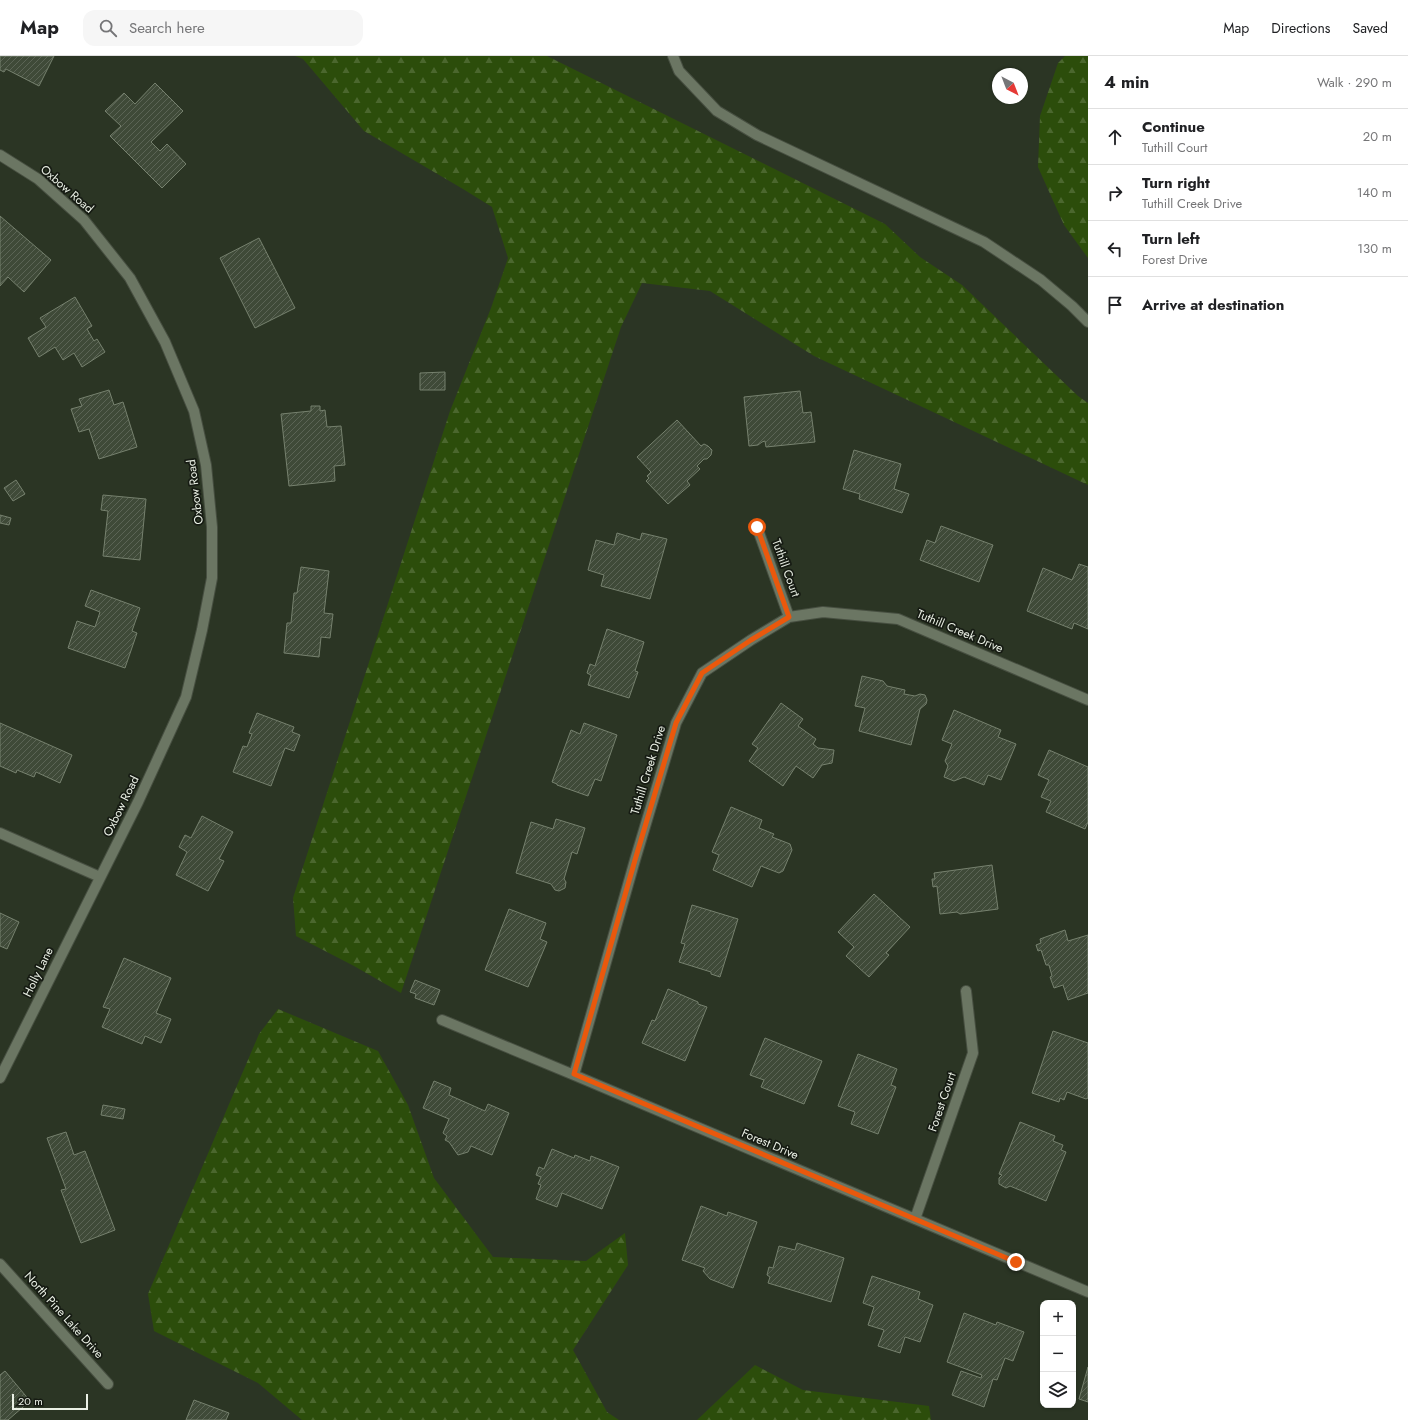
<!DOCTYPE html>
<meta charset="utf-8">
<style>
:root{--surface:#fff;--page:#f6f6f6;--text:#202124;--muted:#757577;--line:#e0e0e0}
body{margin:0;font-family:Jost,sans-serif;background:var(--page);color:var(--text)}
.controls{position:absolute;right:12px;bottom:12px;display:grid;overflow:hidden;border-radius:8px;box-shadow:0 1px 3px #0004}
.controls button{width:36px;height:36px;display:grid;place-items:center;padding:0;border:0;border-bottom:1px solid var(--line);background:var(--surface);color:var(--text);font:20px sans-serif}
.compass{position:absolute;left:992px;top:12px;width:36px;height:36px;border-radius:50%;background:var(--surface);box-shadow:0 1px 3px #0004;rotate:138deg}
.scale{position:absolute;left:12px;bottom:10px;width:76px;box-sizing:border-box;padding-left:4px;border:2px solid #eaf0e5;border-top:0;font-size:11px;line-height:14px;white-space:nowrap;color:#eaf0e5;-webkit-text-stroke:3px #161b13;paint-order:stroke}
.stop{position:absolute;width:12px;height:12px;margin:-9px;border:3px solid #ea580c;border-radius:50%;background:#fff}
.stop.end{background:#ea580c;border-color:#fff;box-shadow:0 1px 4px #0008}
.list{margin:0;padding:0;list-style:none}
h2{display:flex;justify-content:space-between;align-items:center;height:52px;margin:0;padding:0 16px;font-size:17px}
h2 small{font-size:13px;font-weight:400;color:var(--muted)}
.list li{display:grid;grid-template-columns:26px 1fr auto;gap:12px;align-items:center;box-sizing:border-box;height:56px;padding:0 16px;border-top:1px solid var(--line)}
.list b{display:block;font-size:15px;white-space:nowrap}
.list p{margin:0;font-size:13px;white-space:nowrap;color:var(--muted)}
.list em{font-size:13px;font-style:normal;color:var(--muted)}
.icon{flex:none;width:22px;height:22px;fill:none;stroke:currentColor;stroke-width:2;stroke-linecap:round;stroke-linejoin:round}
.map{position:relative;flex:none;width:1088px;height:1364px;overflow:hidden}
header{display:flex;align-items:center;gap:24px;box-sizing:border-box;height:56px;padding:0 20px;background:var(--surface);border-bottom:1px solid var(--line)}
header strong{font-size:19px}
nav{display:flex;gap:22px;margin-inline-start:auto;font-size:14px}
.search{width:280px;height:36px;background:var(--page);display:flex;align-items:center;gap:10px;box-sizing:border-box;padding:0 14px;border-radius:12px;color:var(--muted);font-size:15px}
main{display:flex}
aside{flex:1;background:var(--surface)}
.map>svg:first-child{display:block}
.forest{fill:url(#forest-firs)}
.building{fill:url(#building-hatch);stroke:#76816e}
.lines{fill:none;stroke-linecap:round;stroke-linejoin:round}
.service-casing{stroke:#474f41;stroke-width:12}
.minor-casing{stroke:#474f41;stroke-width:12}
.service{stroke:#6b7663;stroke-width:10}
.minor{stroke:#6b7663;stroke-width:10}
.route{stroke:#ea580c;stroke-width:5}
.labels{text-anchor:middle;stroke-width:3.5;stroke-linejoin:round;paint-order:stroke}
.street-label{font-size:12px;fill:#eaf0e5;stroke:#161b13}
</style>
<header>
<strong>Map</strong>
<div class="search"><svg class="icon" aria-label="search" viewBox="0 0 24 24"><circle cx="10" cy="10" r="6"/><path d="M15 15l6 6"/></svg>Search here</div>
<nav><a>Map</a><a>Directions</a><a>Saved</a></nav>
</header>
<main>
<div class="map">
<svg width="1088" height="1364" viewBox="0 0 1088 1364">
<defs>
<pattern id="forest-firs" width="22" height="20" patternUnits="userSpaceOnUse"><rect width="22" height="20" fill="#2c4d0b"/><path d="M5 1l3.5 6h-7zM16 11l3.5 6h-7z" fill="#4b672e"/></pattern>
<pattern id="building-hatch" width="6" height="6" patternUnits="userSpaceOnUse"><rect width="6" height="6" fill="#3f4a38"/><path d="M-1 1l2-2M0 6l6-6M5 7l2-2" fill="none" stroke="#5b6455"/></pattern>
</defs>
<rect width="100%" height="100%" fill="#2b3524"/>
<!-- forest -->
<path class="forest" d="M295,0H547L885,168L920,201L962,229L1078,340L1088,347V429L814,300L710,235L642,227L621,271L401,937L354,910L296,880L293,842L450,355L491,252L508,202L492,151L463,133L364,75L303,3Z
M1065,0H1088V202L1064,169L1038,111L1040,60L1058,7Z
M278,953L378,995L408,1049L434,1122L493,1201L586,1205L625,1177L628,1209L573,1294L607,1356L619,1364H302L258,1327L154,1275L148,1238L259,978Z
M755,1309L803,1334L929,1350L931,1364H697Z"/>
<!-- building -->
<path class="building" d="M0,0H54L39,30L6,13L4,16L0,14Z
M155,27L183,55L151,86L160,95L167,88L186,108L162,132L110,80L121,70L105,55L124,37L135,48Z
M0,160L51,204L24,236L8,221L0,230Z
M259,182L295,252L255,272L220,202Z
M75,241L92,270L87,273L94,285L97,283L105,296L82,311L74,297L63,304L55,291L39,301L28,282L46,271L40,262Z
M445,316V334H420V317Z
M109,334L114,349L123,346L137,391L99,403L89,373L79,376L71,353L82,350L79,343Z
M800,335L803,357L811,356L815,386L766,391L765,385L762,386L758,389L749,390L744,341Z
M311,350H320V355L325,354L327,371L341,370L345,409L334,410L335,425L289,430L281,358L311,355Z
M677,364L701,390L704,388L708,390L712,394L711,399L707,403H704L697,410L700,413L687,425L690,429L668,448L646,425L649,422L647,420L651,416L637,401Z
M854,394L901,408L894,433L909,438L902,457L859,443L860,438L843,433Z
M16,424L25,438L13,445L4,432Z
M103,439L146,443L140,504L103,500L108,455L101,454Z
M0,459L11,462L9,469L0,467Z
M941,470L993,489L979,526L920,504L927,484L935,487Z
M617,477L640,484L642,477L667,483L650,543L601,530L604,519L588,514L596,484L614,489Z
M1079,508L1088,511V573L1074,567L1072,573L1027,555L1043,512L1072,524Z
M301,511L329,515L324,557L333,558L330,582L321,581L319,601L284,597L287,567H291L294,537H297Z
M91,534L140,552L132,575L137,577L125,612L68,592L77,565L95,571L100,556L85,550Z
M607,573L644,586L635,615L638,616L629,642L588,629L591,619L587,617L590,608L595,610Z
M862,620L883,625L887,630L905,634L904,638L915,640L920,638L925,639L927,644L926,648L920,653L911,689L859,675L865,652L855,650Z
M781,647L803,663L798,670L816,683L813,688L818,692L834,694L832,707L822,709L813,722L796,710L783,730L749,705L758,692L752,688Z
M954,654L1001,674L998,681L1016,688L1001,724L988,719L984,729L964,721L954,725L944,721L948,710L945,705L952,688L942,684Z
M257,657L294,671L292,676L300,679L294,695L285,692L271,730L233,716L243,690L247,691L252,678L249,677Z
M0,667L72,699L60,727L36,716L34,721L17,714L16,717L0,710Z
M584,667L617,679L601,725L595,723L588,740L557,729V728L552,726L571,674L580,678Z
M1049,694L1088,711V766L1085,773L1046,756L1051,745L1041,741L1049,724L1038,719Z
M731,751L762,764L759,772L774,778L772,781L790,788L792,794L783,815L779,817L761,810L752,831L713,814L719,799L712,796Z
M202,760L233,776L219,803L224,805L208,835L176,819L187,796L179,791L185,779L191,782Z
M556,763L585,772L577,798L572,796L564,823L566,826L565,832L559,835L555,834L551,828L516,817L531,766L553,773Z
M992,809L998,853L960,858L957,856L940,858L937,830L933,831L932,823H935L934,817Z
M874,838L910,871L886,897L889,899L869,921L846,900L854,891L838,876Z
M692,849L738,863L720,921L711,918V916L679,906L685,888L681,887Z
M509,853L546,867L540,883L547,886L528,931L485,914Z
M0,857L19,866L7,893L0,890Z
M1065,874L1068,885L1088,879V937L1068,944L1063,929L1054,932L1050,921L1052,920L1049,909H1046L1041,894L1038,895L1036,889L1041,887L1040,883Z
M124,902L171,922L156,957L171,963L161,987L145,980L142,988L102,971L110,953L103,951Z
M415,924L440,934L434,949L415,942L416,938L410,936Z
M668,933L698,946V948L707,951L685,1005L642,987L652,964L655,965Z
M1053,975L1088,987V1042L1086,1043L1067,1036L1064,1044L1060,1042L1059,1046L1032,1037Z
M765,982L822,1005L804,1048L761,1031L764,1024L750,1019Z
M858,998L897,1013L891,1029L896,1031L878,1078L851,1068L855,1056L838,1050Z
M434,1025L451,1032L449,1039L485,1055L488,1048L509,1057L492,1099L471,1090L468,1096L458,1099L449,1086L445,1084L447,1080L443,1077L449,1063L423,1052Z
M103,1049L125,1053L123,1063L101,1059Z
M1020,1066L1055,1080L1053,1085L1063,1089L1061,1094L1066,1096L1046,1145L1010,1130L1006,1132L999,1128V1122L1002,1119L999,1118Z
M66,1076L74,1099L85,1095L115,1174L81,1187L61,1134L66,1133L47,1082Z
M552,1093L574,1102L575,1099L590,1105L591,1100L619,1111L602,1153L562,1137L557,1151L536,1143L541,1129L538,1128L541,1121L536,1119L539,1111L544,1113Z
M701,1150L727,1160L728,1156L757,1166L733,1232L710,1223L703,1215L705,1212L682,1204Z
M797,1187L844,1202L831,1246L768,1227L770,1221L767,1219L769,1211L773,1212L779,1190L795,1194Z
M872,1220L920,1236L918,1243L933,1249L920,1286L905,1281L900,1297L878,1290L884,1274L868,1269L874,1251L863,1247Z
M964,1257L996,1269L997,1266L1024,1276L1013,1305L1005,1302L997,1324L993,1323L984,1351L952,1339L961,1315L981,1322L982,1319L947,1306Z
M1088,1311V1346L1079,1343Z
M5,1315L30,1345L8,1364H0V1319Z
M194,1344L229,1357L226,1364H186Z"/>
<g class="lines">
<!-- service casing -->
<g class="service-casing">
<path id="service" d="M673,0L679,15L717,55L757,79L984,186L1041,224L1072,250L1088,266"/>
</g>
<!-- minor casing -->
<g class="minor-casing">
<path id="minor" d="M0,99L38,123L84,164L130,222L165,286L194,355L206,409L212,471V522L202,574L186,641L138,746L0,1022
M757,471L789,561
M0,777L100,821
M442,964L574,1019L1088,1236
M574,1019L635,804L674,674L676,667L702,617L751,584L789,561L823,556L898,563L1088,644
M915,1163L973,997L966,935
M0,1208L108,1328"/>
</g>
<!-- service -->
<use href="#service" class="service"/>
<!-- minor -->
<use href="#minor" class="minor"/>
</g>
<g class="lines">
<!-- route -->
<path class="route" d="M757,471L789,561L751,584L702,617L676,667L635,804L574,1018L1016,1206"/>
</g>
<g class="labels">
<!-- street labels -->
<g class="street-label">
<text transform="translate(67 133) rotate(41)" y="4">Oxbow Road</text>
<text transform="translate(195 436) rotate(-97)" y="4">Oxbow Road</text>
<text transform="translate(786 512) rotate(70)" y="4">Tuthill Court</text>
<text transform="translate(960 575) rotate(23)" y="4">Tuthill Creek Drive</text>
<text transform="translate(648 714) rotate(-73)" y="4">Tuthill Creek Drive</text>
<text transform="translate(121 750) rotate(-64)" y="4">Oxbow Road</text>
<text transform="translate(38 916) rotate(-64)" y="4">Holly Lane</text>
<text transform="translate(942 1046) rotate(-71)" y="4">Forest Court</text>
<text transform="translate(770 1088) rotate(23)" y="4">Forest Drive</text>
<text transform="translate(64 1259) rotate(48)" y="4">North Pine Lake Drive</text>
</g>
</g>
</svg>
<div class="controls">
<button>+</button>
<button>−</button>
<button><svg class="icon" aria-label="layers" viewBox="0 0 24 24"><path d="M12 4l9 5-9 5-9-5zM3 14l9 5 9-5"/></svg></button>
</div>
<svg class="compass" viewBox="-18 -18 36 36"><path d="M0-13l5 13h-10z" fill="#e53935"/><path d="M0 13l5-13h-10z" fill="#757577"/></svg>
<div class="scale">20 m</div>
<div class="stop" style="left:757px;top:471px"></div>
<div class="stop end" style="left:1016px;top:1206px"></div>
</div>
<aside>
<h2>4 min<small>Walk · 290 m</small></h2>
<ul class="list">
<li><svg class="icon" aria-label="ahead" viewBox="0 0 24 24"><path d="M12 20V5M6 11l6-6 6 6"/></svg><div><b>Continue</b><p>Tuthill Court</p></div><em>20 m</em></li>
<li><svg class="icon" aria-label="right" viewBox="0 0 24 24"><path d="M7 20v-9h11M14 6l5 5-5 5"/></svg><div><b>Turn right</b><p>Tuthill Creek Drive</p></div><em>140 m</em></li>
<li><svg class="icon" aria-label="left" viewBox="0 0 24 24"><path d="M17 20v-9H6M10 6l-5 5 5 5"/></svg><div><b>Turn left</b><p>Forest Drive</p></div><em>130 m</em></li>
<li><svg class="icon" aria-label="arrive" viewBox="0 0 24 24"><path d="M6 21V4h12l-3 4 3 4H6"/></svg><div><b>Arrive at destination</b></div></li>
</ul>
</aside>
</main>
